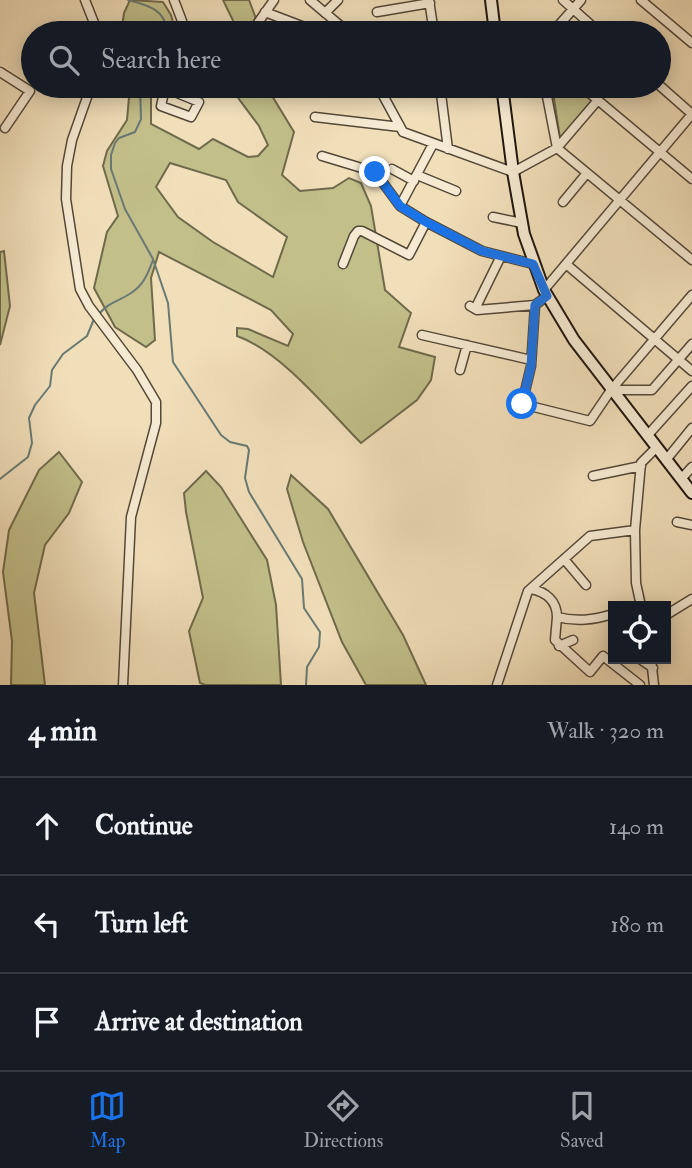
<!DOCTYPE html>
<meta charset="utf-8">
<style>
:root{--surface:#171b24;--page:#20242c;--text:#f1f3f6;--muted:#9ea1a6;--line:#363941;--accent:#1a73e8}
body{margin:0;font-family:"IM FELL Double Pica",serif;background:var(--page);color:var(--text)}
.controls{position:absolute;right:21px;bottom:21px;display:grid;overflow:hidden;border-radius:0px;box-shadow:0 4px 18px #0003}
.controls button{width:63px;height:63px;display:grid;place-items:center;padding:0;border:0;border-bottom:2px solid var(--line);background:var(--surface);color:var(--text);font:35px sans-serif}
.stop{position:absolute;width:21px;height:21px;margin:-16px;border:5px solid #1a73e8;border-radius:50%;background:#fff}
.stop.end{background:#1a73e8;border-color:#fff;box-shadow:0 2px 7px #0008}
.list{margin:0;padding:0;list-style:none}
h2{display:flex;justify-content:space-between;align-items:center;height:91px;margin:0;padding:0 28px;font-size:30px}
h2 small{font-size:23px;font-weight:400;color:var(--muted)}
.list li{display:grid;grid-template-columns:46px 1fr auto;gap:21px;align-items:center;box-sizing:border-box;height:98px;padding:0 28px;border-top:2px solid var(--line)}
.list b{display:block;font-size:26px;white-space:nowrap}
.list em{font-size:23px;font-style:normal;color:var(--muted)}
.icon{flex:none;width:38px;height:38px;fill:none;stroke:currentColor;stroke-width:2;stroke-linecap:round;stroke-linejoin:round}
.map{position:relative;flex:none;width:692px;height:685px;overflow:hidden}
.search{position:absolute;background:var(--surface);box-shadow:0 4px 18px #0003;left:21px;right:21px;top:21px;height:77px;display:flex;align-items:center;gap:18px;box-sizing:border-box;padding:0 24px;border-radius:38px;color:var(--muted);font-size:26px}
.sheet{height:385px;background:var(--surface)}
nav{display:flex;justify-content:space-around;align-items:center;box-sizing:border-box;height:98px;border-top:2px solid var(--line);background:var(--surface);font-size:19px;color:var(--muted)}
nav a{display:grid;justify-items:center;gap:4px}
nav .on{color:var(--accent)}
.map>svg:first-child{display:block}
.green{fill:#c2bf8a;stroke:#706a4c;stroke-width:2;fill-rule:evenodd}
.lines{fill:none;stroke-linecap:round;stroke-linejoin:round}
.stream{stroke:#6a7972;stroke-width:2}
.street-casing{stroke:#544838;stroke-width:11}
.secondary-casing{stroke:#1f150d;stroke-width:14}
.street{stroke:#f6ead2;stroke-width:8}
.secondary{stroke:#f6ead2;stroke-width:10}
.route{stroke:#1a73e8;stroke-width:9}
</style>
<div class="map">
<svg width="692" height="685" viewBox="0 0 692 685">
<rect width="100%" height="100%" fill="#f1dfba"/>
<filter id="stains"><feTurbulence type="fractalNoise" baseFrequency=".00286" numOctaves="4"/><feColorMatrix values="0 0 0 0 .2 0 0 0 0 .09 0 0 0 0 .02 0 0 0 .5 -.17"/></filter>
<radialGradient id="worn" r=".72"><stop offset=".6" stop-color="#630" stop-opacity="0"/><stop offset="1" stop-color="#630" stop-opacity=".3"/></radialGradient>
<!-- green -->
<path class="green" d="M130,0L163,2L171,15L176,33H121L124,13Z
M223,0H249L255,16L257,33H239Z
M130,86H151V124L199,149L213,139L248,157L258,156L268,145L259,126L233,91L234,86H266L294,132L282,175L300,191L333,188L349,178L361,183L371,206L385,290L411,313L399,347L435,357L431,380L417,400L361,443C327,409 282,352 237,336V328L248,329L288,346L293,334L271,310L159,252L151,278L155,340L146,347L115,327L94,288L107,232L118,216L103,166L107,151L127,120ZM170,163L226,180L238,202L287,237L273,277L213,242L178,217L156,187Z
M552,86H575L593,101L560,138Z
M4,251L10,306L0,345V252Z
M59,452L82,482L69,513L45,545L34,593L45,685H11L12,641L3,572L9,530L39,470Z
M206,471L221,487L267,560L276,605L281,685H205L200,683L189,631L203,598L186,512L184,493Z
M291,475L328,509L403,635L426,685H366L342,642L303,542L287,489Z"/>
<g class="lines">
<!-- stream -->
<path class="stream" d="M128,0C147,5 168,10 166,33
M140,86L141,119L135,132L119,138L115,143L111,155V169L125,209L153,259L168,303L173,362L221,435L230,442L247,446L249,450L245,478L249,492L302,579L304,608L320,632L319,647L307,667L306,685
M98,315C110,301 118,302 131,293C144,285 148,273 153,260
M0,479L28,457L32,443L29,418L35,405L50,386L52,370L63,354L87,336L94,319"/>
<!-- street casing -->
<g class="street-casing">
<path id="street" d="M85,0L98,33
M174,0L182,21L181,33
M310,0L349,33
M429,0L434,33
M563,0L600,33
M641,0L692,43
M265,12L320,33
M377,12L430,3
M325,13L338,0
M260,33L255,27L274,0
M552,33L581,0
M0,72L30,91L5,128
M91,86L72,140L67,166L66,199L80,289L89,306L137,370L156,402V423L131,517L123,685
M378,86L403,132L513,172L557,148L598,100
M440,86L448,149
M545,86L557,148L692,260
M581,86L692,179
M165,88L199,102L191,117L161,106L165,88L166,86
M315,117L400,127
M322,156L375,172L400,206L433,144
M392,169L414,181
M417,175L456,191
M563,202L587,173
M400,206L426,222
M493,217L522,223
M343,264L354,236L358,231H362L409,255L426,222L482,251L533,264
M566,264L692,371
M544,290L692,114L659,85
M547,296L535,305L531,366L522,404L590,421L611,390L692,295
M470,306L477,310L535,305
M475,309L501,256
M422,335L531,360
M460,370L467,345
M611,390H652L692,344
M647,436L692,386
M666,460L692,428
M593,476L641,466
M681,479L692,467
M677,522L692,525
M564,559L586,585
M531,589C546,592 557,601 557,617
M641,606L636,583L635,530L641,463L656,448
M613,614C593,620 577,622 557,617L555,640L590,672L603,656L640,685
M666,615L692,599
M559,646L573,640
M640,659L653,668
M651,659L654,685
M497,685L528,591L590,536L635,530"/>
</g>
<!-- secondary casing -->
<g class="secondary-casing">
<path id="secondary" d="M491,0L495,33
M502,86L513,172L524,234L544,290L574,340L692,493"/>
</g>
<!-- street -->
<use href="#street" class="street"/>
<!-- secondary -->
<use href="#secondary" class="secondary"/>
</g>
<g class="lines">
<!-- route -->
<path class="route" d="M375,172L400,206L426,222L482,251L533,264L547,296L535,305L531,366L522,404"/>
</g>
<rect width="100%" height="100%" filter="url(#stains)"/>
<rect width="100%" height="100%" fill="url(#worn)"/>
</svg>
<div class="controls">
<button><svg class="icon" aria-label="locate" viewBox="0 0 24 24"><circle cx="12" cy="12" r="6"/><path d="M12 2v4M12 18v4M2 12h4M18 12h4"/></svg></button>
</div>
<div class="stop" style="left:522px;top:404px"></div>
<div class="stop end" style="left:375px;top:172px"></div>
<div class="search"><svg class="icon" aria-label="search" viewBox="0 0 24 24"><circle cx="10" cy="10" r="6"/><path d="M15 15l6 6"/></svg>Search here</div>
</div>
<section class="sheet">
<h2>4 min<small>Walk · 320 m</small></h2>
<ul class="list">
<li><svg class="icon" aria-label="ahead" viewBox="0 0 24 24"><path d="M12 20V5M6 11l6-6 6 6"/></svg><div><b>Continue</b></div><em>140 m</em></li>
<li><svg class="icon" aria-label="left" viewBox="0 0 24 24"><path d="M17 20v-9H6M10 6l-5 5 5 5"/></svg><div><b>Turn left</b></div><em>180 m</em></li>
<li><svg class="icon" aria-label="arrive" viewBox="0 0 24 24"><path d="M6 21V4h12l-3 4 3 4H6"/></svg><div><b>Arrive at destination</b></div></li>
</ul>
</section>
<nav>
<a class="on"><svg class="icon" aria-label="map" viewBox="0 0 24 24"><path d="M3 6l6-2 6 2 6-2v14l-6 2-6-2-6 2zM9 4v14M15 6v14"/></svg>Map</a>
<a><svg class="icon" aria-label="directions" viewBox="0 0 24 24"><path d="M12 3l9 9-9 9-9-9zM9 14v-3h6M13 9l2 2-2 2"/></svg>Directions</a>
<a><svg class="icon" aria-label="saved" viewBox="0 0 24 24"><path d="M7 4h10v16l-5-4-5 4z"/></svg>Saved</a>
</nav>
